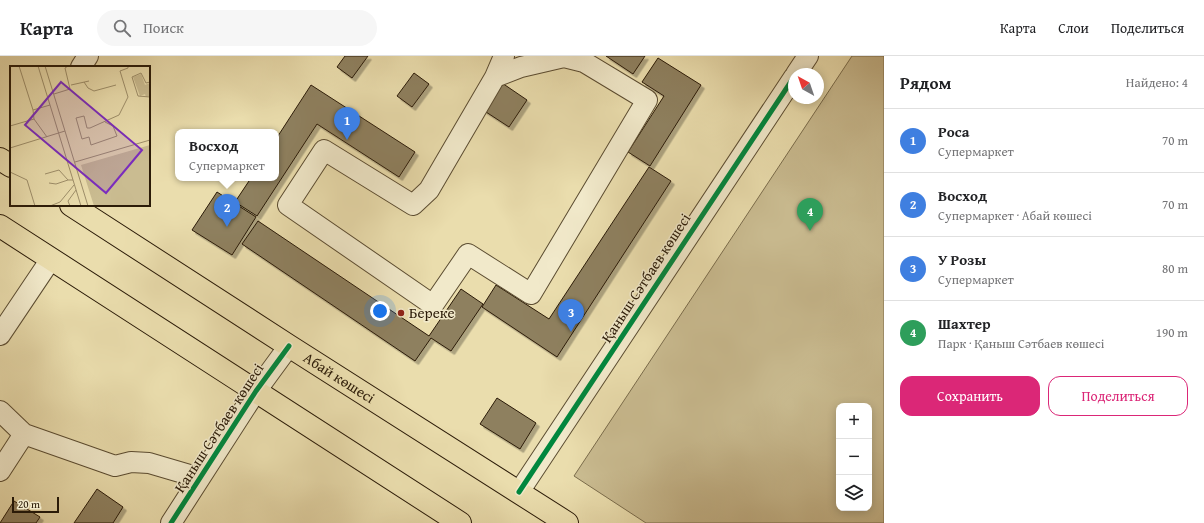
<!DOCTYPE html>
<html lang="ru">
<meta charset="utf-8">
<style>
:root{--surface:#fff;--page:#f6f6f6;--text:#202124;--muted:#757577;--line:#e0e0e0;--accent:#db2777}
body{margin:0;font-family:"Gentium Book Plus",serif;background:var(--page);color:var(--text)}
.controls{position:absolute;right:12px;bottom:12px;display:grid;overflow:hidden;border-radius:8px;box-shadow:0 2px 10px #0003}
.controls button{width:36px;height:36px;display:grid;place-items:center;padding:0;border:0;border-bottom:1px solid var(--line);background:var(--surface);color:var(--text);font:20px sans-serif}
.compass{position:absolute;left:788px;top:12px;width:36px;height:36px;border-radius:50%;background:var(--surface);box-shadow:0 2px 10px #0003;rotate:320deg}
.scale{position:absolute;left:12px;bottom:10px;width:47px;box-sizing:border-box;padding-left:4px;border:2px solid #2b1b08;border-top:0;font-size:11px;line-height:14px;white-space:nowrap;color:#2b1b08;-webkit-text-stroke:3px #f1e9ca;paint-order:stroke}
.you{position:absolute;left:380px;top:255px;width:14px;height:14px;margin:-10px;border:3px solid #fff;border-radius:50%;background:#1a73e8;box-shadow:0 0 0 6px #1a73e833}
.badge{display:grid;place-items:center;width:26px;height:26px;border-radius:50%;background:var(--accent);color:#fff;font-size:13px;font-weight:700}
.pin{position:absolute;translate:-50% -33px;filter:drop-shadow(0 1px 2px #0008)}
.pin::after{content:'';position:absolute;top:21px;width:14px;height:12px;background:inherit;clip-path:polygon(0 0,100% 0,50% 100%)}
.popup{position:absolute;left:175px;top:73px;width:104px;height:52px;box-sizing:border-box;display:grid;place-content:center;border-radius:8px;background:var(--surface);filter:drop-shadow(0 1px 3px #0005);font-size:13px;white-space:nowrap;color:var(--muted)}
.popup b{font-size:15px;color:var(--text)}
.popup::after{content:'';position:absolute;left:50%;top:100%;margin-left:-8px;border:8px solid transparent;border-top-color:var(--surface)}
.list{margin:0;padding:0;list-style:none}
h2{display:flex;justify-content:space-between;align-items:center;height:52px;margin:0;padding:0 16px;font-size:17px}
h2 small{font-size:13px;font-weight:400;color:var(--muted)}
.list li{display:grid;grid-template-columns:26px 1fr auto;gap:12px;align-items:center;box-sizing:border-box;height:64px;padding:0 16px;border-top:1px solid var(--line)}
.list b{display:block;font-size:15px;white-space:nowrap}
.list p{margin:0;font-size:13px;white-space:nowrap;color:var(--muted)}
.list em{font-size:13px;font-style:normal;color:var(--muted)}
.actions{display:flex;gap:8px;padding:12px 16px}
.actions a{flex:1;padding:9px 0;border:1px solid var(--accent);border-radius:12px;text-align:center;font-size:14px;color:var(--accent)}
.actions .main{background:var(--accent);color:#fff}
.icon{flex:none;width:22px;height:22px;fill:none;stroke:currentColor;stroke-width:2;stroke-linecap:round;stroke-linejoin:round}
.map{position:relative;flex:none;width:884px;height:467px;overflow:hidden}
header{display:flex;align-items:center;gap:24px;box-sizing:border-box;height:56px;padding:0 20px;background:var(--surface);border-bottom:1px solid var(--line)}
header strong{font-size:19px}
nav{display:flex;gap:22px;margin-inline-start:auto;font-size:14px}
.search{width:280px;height:36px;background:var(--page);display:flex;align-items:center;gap:10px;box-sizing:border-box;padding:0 14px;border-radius:22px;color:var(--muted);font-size:15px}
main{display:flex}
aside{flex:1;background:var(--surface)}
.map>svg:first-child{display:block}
.green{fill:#cabc91;stroke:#7a6c4c;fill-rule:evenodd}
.building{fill:#8e805e;stroke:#2b1b08;filter:url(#shadow)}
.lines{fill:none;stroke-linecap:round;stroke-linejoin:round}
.minor-casing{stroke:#5b4c31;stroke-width:22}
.major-casing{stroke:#2b1b08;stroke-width:24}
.minor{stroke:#f1e9ca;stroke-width:20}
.major{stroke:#eaddad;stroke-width:22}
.cycleway-casing{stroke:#f1e9ca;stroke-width:8}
.cycleway{stroke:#00873e;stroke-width:5}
.poi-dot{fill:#8f2418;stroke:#f1e9ca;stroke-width:1.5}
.labels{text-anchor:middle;stroke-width:3;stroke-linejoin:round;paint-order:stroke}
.street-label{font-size:15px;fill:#2b1b08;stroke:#f1e9ca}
.poi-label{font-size:15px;fill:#2b1b08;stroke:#f1e9ca;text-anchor:start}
.inset-road{fill:none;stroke:#9e8f6b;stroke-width:1}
.view{fill:#7b2cbf;fill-opacity:0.15;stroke:#7b2cbf;stroke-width:2}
.inset-edge{fill:none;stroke:#2b1b08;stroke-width:2}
</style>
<header>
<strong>Карта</strong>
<div class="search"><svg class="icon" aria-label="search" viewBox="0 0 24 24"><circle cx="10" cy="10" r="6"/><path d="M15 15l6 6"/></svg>Поиск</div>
<nav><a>Карта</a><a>Слои</a><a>Поделиться</a></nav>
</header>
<main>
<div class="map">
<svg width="884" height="467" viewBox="0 0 884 467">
<defs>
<filter id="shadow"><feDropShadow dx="3.5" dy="3.5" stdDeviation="0" flood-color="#0004"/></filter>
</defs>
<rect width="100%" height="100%" fill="#eaddad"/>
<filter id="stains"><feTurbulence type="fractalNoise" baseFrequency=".005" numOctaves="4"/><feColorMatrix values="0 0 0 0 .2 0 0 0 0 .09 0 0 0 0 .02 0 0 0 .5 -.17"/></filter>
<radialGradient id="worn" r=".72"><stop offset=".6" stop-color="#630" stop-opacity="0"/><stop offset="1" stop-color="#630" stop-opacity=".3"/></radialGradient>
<!-- green -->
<path class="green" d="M852,0H884V467H646L574,420ZM839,350H869V452H839Z"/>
<!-- building -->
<path class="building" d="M345,0H368L352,22L337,11Z
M606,0H645L633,18Z
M658,2L701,29L650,110L628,96L664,40L642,26Z
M414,17L429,28L412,51L397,40Z
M502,27L527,44L509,71L483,54Z
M311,29L415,96L399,121L317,68L257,160L235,146L251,122H276V83Z
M649,111L671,125L557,301L482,251L496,229L549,263Z
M217,136L256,161L232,199L192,174Z
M258,165L429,280L461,233L483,248L451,295L431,282L415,305L242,188Z
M497,342L536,367L520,393L480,368Z
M97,433L123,451L113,467H74Z
M14,445L40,461L36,467H0Z"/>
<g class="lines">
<!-- minor casing -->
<g class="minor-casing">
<path id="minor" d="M81,11L88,0
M796,18L808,0
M495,21L521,11L564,1L584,6L647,44L531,238L468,198L433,249L288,149L324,94L413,149L429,134L495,21L504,0
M0,279L51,203
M0,355L24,378L115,410L131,406L149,407L200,422
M0,415L24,378
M519,436L794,21
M171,467L256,335L289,290"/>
</g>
<!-- major casing -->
<g class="major-casing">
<g id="major">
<path d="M0,103L11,110"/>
<path id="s1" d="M71,149L289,290L567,467"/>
<path d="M0,170L460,467"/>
</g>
</g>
<!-- minor -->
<use href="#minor" class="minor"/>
<!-- major -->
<use href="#major" class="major"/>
<!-- cycleway casing -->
<g class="cycleway-casing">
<path id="cycleway" d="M519,436L794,21
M171,467L256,335L289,290"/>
</g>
<!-- cycleway -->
<use href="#cycleway" class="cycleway"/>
</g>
<!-- markers -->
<circle class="poi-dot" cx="401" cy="257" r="4"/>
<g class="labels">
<!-- street labels -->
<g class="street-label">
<text transform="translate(646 222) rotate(-57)" y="5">Қаныш Сәтбаев көшесі</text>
<text dy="5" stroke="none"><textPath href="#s1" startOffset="319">Абай көшесі</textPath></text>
<text transform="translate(219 372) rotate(-57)" y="5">Қаныш Сәтбаев көшесі</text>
</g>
<!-- poi labels -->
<g class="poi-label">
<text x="409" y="262">Береке</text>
</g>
</g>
<!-- overview -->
<g transform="translate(10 10)">
<rect width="140" height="140" fill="#eaddad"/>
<path d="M131,8L135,19L140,17V30L136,31L135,28L130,30L123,11ZM140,79V140H84L71,99Z" fill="#cabc91"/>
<path class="inset-road" d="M9,0L23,44L40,39M28,0L71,140M35,0L78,140M74,16L78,22L84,25L106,19M61,19L79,15M44,28L60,23L55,2L58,0M140,31L128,30L122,11L131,7L136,17L140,16M23,44L24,53L37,71M95,56L103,60L107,70L81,79L79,71L72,73L66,52L74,50L77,62H80L109,49L118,31L110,5L118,2V0M0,60L24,53M0,82L55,65M65,96L140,74M0,106L17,114L25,140M35,108L49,104L58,114H63M39,117L46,118L58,114M40,140L50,136L64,119M60,140L58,135L66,124"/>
<path class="view" d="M51,16L132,84L96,127L15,59Z"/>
<rect width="140" height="140" class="inset-edge"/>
</g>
<rect width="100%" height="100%" filter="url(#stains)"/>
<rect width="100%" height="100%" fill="url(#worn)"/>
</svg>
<div class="controls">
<button>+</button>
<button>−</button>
<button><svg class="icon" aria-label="layers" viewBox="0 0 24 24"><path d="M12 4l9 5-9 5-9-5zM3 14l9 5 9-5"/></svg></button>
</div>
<svg class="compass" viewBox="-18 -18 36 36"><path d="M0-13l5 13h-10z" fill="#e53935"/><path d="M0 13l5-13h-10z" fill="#757577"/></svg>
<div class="scale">20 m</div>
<div class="you"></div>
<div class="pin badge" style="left:347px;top:84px;background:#3f7fe0">1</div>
<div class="pin badge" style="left:227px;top:171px;background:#3f7fe0">2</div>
<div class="popup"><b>Восход</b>Супермаркет</div>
<div class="pin badge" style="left:571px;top:276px;background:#3f7fe0">3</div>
<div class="pin badge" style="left:810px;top:175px;background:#2e9e5b">4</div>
</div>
<aside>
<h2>Рядом<small>Найдено: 4</small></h2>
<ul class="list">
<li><span class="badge" style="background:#3f7fe0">1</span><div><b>Роса</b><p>Супермаркет</p></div><em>70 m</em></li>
<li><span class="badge" style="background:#3f7fe0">2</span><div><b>Восход</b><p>Супермаркет · Абай көшесі</p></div><em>70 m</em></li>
<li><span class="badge" style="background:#3f7fe0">3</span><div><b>У Розы</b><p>Супермаркет</p></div><em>80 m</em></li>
<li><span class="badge" style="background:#2e9e5b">4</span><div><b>Шахтер</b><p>Парк · Қаныш Сәтбаев көшесі</p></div><em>190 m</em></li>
</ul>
<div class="actions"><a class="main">Сохранить</a><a>Поделиться</a></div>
</aside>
</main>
